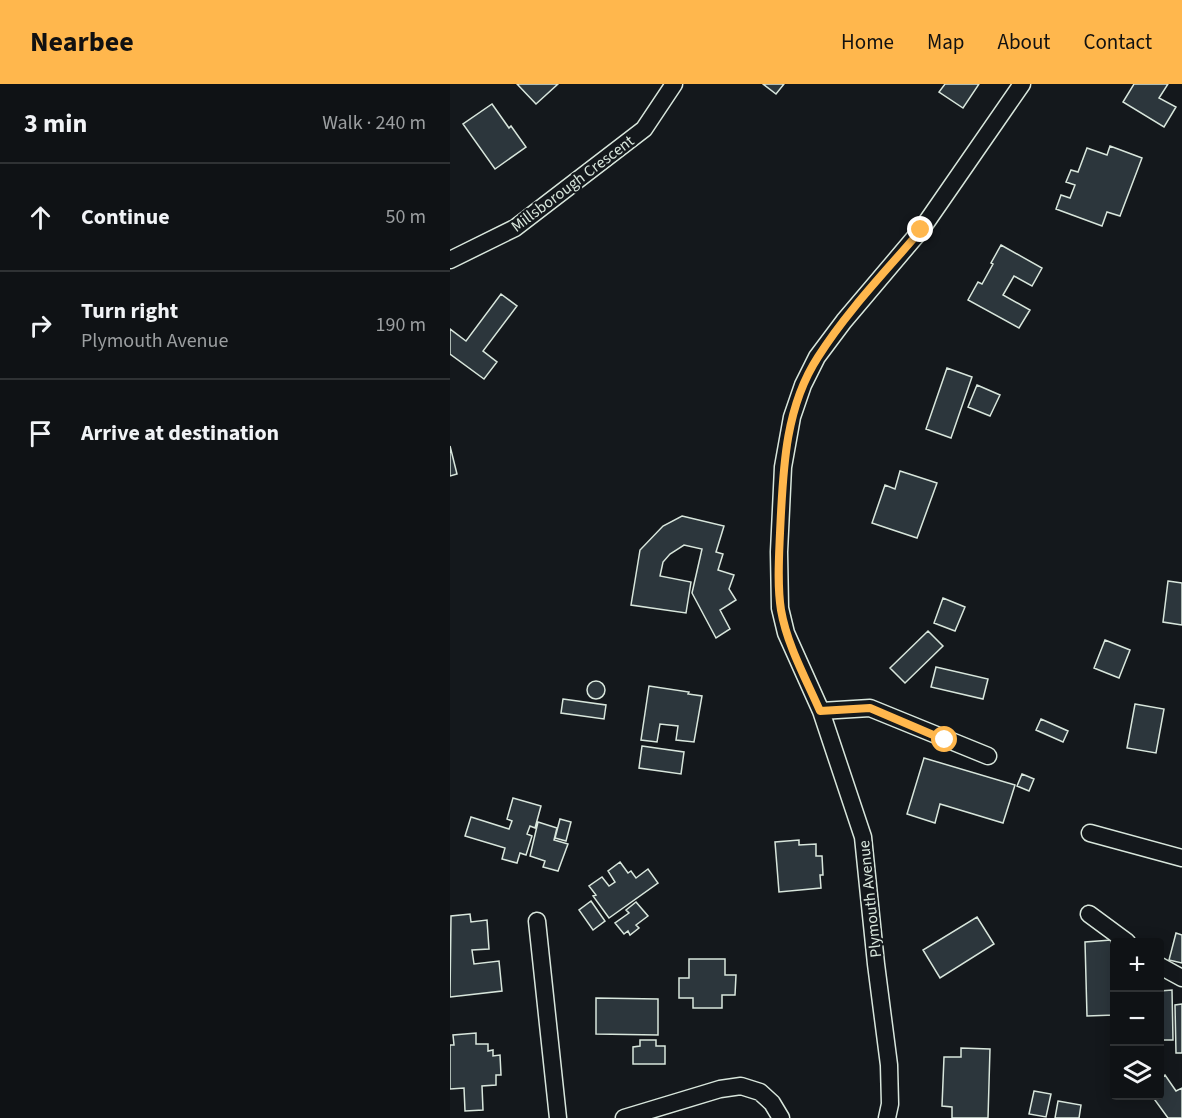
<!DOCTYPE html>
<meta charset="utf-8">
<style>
:root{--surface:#0f1215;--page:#181b1e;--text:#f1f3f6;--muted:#9b9ea0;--line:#2f3234;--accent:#ffb74d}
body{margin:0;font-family:"Source Sans 3",sans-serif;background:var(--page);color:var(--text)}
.controls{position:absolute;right:18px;bottom:18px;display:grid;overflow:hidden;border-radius:6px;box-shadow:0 3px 15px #0003}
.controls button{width:54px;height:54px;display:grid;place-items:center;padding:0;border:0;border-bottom:2px solid var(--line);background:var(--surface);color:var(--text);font:30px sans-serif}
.stop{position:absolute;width:18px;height:18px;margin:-14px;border:4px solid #ffb74d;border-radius:50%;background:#fff}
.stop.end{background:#ffb74d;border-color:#fff;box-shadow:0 2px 6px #0008}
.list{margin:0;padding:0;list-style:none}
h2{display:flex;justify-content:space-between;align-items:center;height:78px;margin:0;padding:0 24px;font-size:26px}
h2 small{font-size:20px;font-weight:400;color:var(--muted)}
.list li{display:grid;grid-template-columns:39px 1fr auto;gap:18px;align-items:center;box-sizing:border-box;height:108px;padding:0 24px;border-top:2px solid var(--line)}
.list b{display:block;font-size:22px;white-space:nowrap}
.list p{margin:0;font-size:20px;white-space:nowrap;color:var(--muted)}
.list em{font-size:20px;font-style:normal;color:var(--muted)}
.icon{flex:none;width:33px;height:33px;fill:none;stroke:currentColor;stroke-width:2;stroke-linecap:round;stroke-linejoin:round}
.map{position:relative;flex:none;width:732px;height:1034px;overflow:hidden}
header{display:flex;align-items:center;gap:36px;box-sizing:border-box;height:84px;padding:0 30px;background:var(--accent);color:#111}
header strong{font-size:28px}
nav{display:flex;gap:33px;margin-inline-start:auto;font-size:21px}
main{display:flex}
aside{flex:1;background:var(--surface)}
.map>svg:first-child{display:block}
.building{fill:#2c363c;stroke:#d8e6dc;stroke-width:1.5}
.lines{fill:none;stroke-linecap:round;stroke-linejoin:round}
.street-casing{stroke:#d8e6dc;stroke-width:19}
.street{stroke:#14181c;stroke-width:16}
.route{stroke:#ffb74d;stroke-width:8}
.labels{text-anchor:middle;stroke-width:4.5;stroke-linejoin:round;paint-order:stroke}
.street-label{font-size:16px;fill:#d8e6dc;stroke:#14181c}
</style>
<header>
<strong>Nearbee</strong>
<nav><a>Home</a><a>Map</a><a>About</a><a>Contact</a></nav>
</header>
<main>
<aside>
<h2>3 min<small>Walk · 240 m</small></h2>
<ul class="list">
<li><svg class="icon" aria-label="ahead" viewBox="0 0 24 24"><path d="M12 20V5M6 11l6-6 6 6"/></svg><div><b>Continue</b></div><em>50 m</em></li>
<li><svg class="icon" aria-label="right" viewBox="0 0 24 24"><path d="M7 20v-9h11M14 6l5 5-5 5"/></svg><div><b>Turn right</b><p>Plymouth Avenue</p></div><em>190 m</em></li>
<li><svg class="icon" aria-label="arrive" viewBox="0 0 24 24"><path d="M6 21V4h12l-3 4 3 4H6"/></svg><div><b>Arrive at destination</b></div></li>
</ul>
</aside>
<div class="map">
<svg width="732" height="1034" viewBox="0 0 732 1034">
<rect width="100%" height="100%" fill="#14181c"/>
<!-- building -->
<path class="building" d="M67,0H108L86,20Z
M313,0H334L326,10Z
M495,0H529L513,24L489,8Z
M684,0H718L709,14L726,23L714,43L673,18Z
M42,20L59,44L61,42L76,63L45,85L13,40Z
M660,62L692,74L670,132L657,128L652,142L606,125L611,111L620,114L625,101L616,98L621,86L628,88L637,64L657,71Z
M551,161L592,184L582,202L564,192L553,211L580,226L569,244L518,216L528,198L532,200L543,180L541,179Z
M51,210L67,222L33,267L47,278L34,295L0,270V245L16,257Z
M497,284L522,293L501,354L476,345Z
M527,301L550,311L540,332L518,323Z
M0,362L7,390L0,392Z
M450,387L487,399L467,454L422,439L435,401L445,405Z
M232,432L274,442L266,468L273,470L268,486L284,491L279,505L286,516L270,526L280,545L266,554L242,509L252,465L234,461L220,470L213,478L210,492L241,498L236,529L181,521L190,466L213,442Z
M718,497L732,499V541L713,538Z
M493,514L515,523L505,547L484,539Z
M478,547L493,562L455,599L440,584Z
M655,556L680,566L669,594L644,584Z
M486,583L538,595L533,615L481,603Z
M137 606a9 9 0 1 1 18 0a9 9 0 1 1-18 0Z
M199,602L239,608L238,610L252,612L244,658L226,656L228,642L210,640L207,658L191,656Z
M113,615L156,621L154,635L111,629Z
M685,620L714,625L706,669L677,664Z
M591,635L618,647L613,658L586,646Z
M192,662L234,668L231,690L189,684Z
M474,674L565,701L553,739L490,720L485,739L457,730Z
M572,690L584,695L579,707L567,702Z
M63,714L91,722L85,744L80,742L77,750L82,752L76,771L70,769L67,779L52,775L55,764L15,752L21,733L59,745L62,737L57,735Z
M110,735L121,738L116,757L105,754Z
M88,738L107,744L104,756L118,760L108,787L93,783L95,777L80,772Z
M349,756V761L366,760V772H372L373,791H370L371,804L329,808L325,758Z
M170,778L178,789L181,787L186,794L198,785L208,799L159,834L143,812L146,811L139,802L152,793L159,802L165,798L158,787Z
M141,817L155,837L143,846L129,826Z
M186,818L198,832L186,841L189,844L180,851L178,847L174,850L165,839L179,829L176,826Z
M20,830L21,838L37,836L39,865L22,866L24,880L49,877L52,907L0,913L1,832Z
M527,833L544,860L490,894L473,866Z
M726,849L732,851V879L719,876Z
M661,856V870H664V931L637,932L635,858Z
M239,875H275V891H286L285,911H272V924H243V914H229V894H239Z
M722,906L723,956H710V907Z
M146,914L208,915V951L146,950Z
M732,920V969H726L725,921Z
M26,949V960H38V967L43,966V972L50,971L51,991H46V1001L32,1002L33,1026L15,1027L14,1004L0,1005V961H4L3,951Z
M190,956H206V962H215V980H183V963L190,962Z
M511,964L540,965L538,1034H502V1023L492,1022L494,973H511Z
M715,991L726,1007L732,1004V1034H718L702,1012H710V994Z
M584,1007L601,1010L596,1033L579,1030Z
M608,1017L631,1021L629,1034H605Z"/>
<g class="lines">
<!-- street casing -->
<g class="street-casing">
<path id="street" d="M0,176L65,144L194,45L224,0
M371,627L420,624L538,672
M640,749L732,774
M639,830L677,858
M87,837L108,1034
M710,882L732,894
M174,1034L270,1005L291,1002L310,1008L322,1019L331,1034
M437,1034L440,1020L439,981L426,880L413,753L371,627L336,549L330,524L329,468L333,383L342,333L353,301L367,273L394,237L471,146L572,0"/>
</g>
<!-- street -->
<use href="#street" class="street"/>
</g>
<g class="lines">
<!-- route -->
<path class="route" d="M471,146C436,187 397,227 368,273C334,325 333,389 330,449C329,473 327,501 331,526C337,561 356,595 370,627L420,624L495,656"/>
</g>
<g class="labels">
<!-- street labels -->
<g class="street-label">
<text transform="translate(122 99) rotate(-37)" y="6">Millsborough Crescent</text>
<text transform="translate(419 815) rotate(-96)" y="6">Plymouth Avenue</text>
</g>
</g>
</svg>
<div class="controls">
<button>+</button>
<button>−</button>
<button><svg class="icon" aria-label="layers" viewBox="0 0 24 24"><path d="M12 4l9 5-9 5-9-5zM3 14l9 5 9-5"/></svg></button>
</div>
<div class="stop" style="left:495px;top:656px"></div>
<div class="stop end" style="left:471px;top:146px"></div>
</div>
</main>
